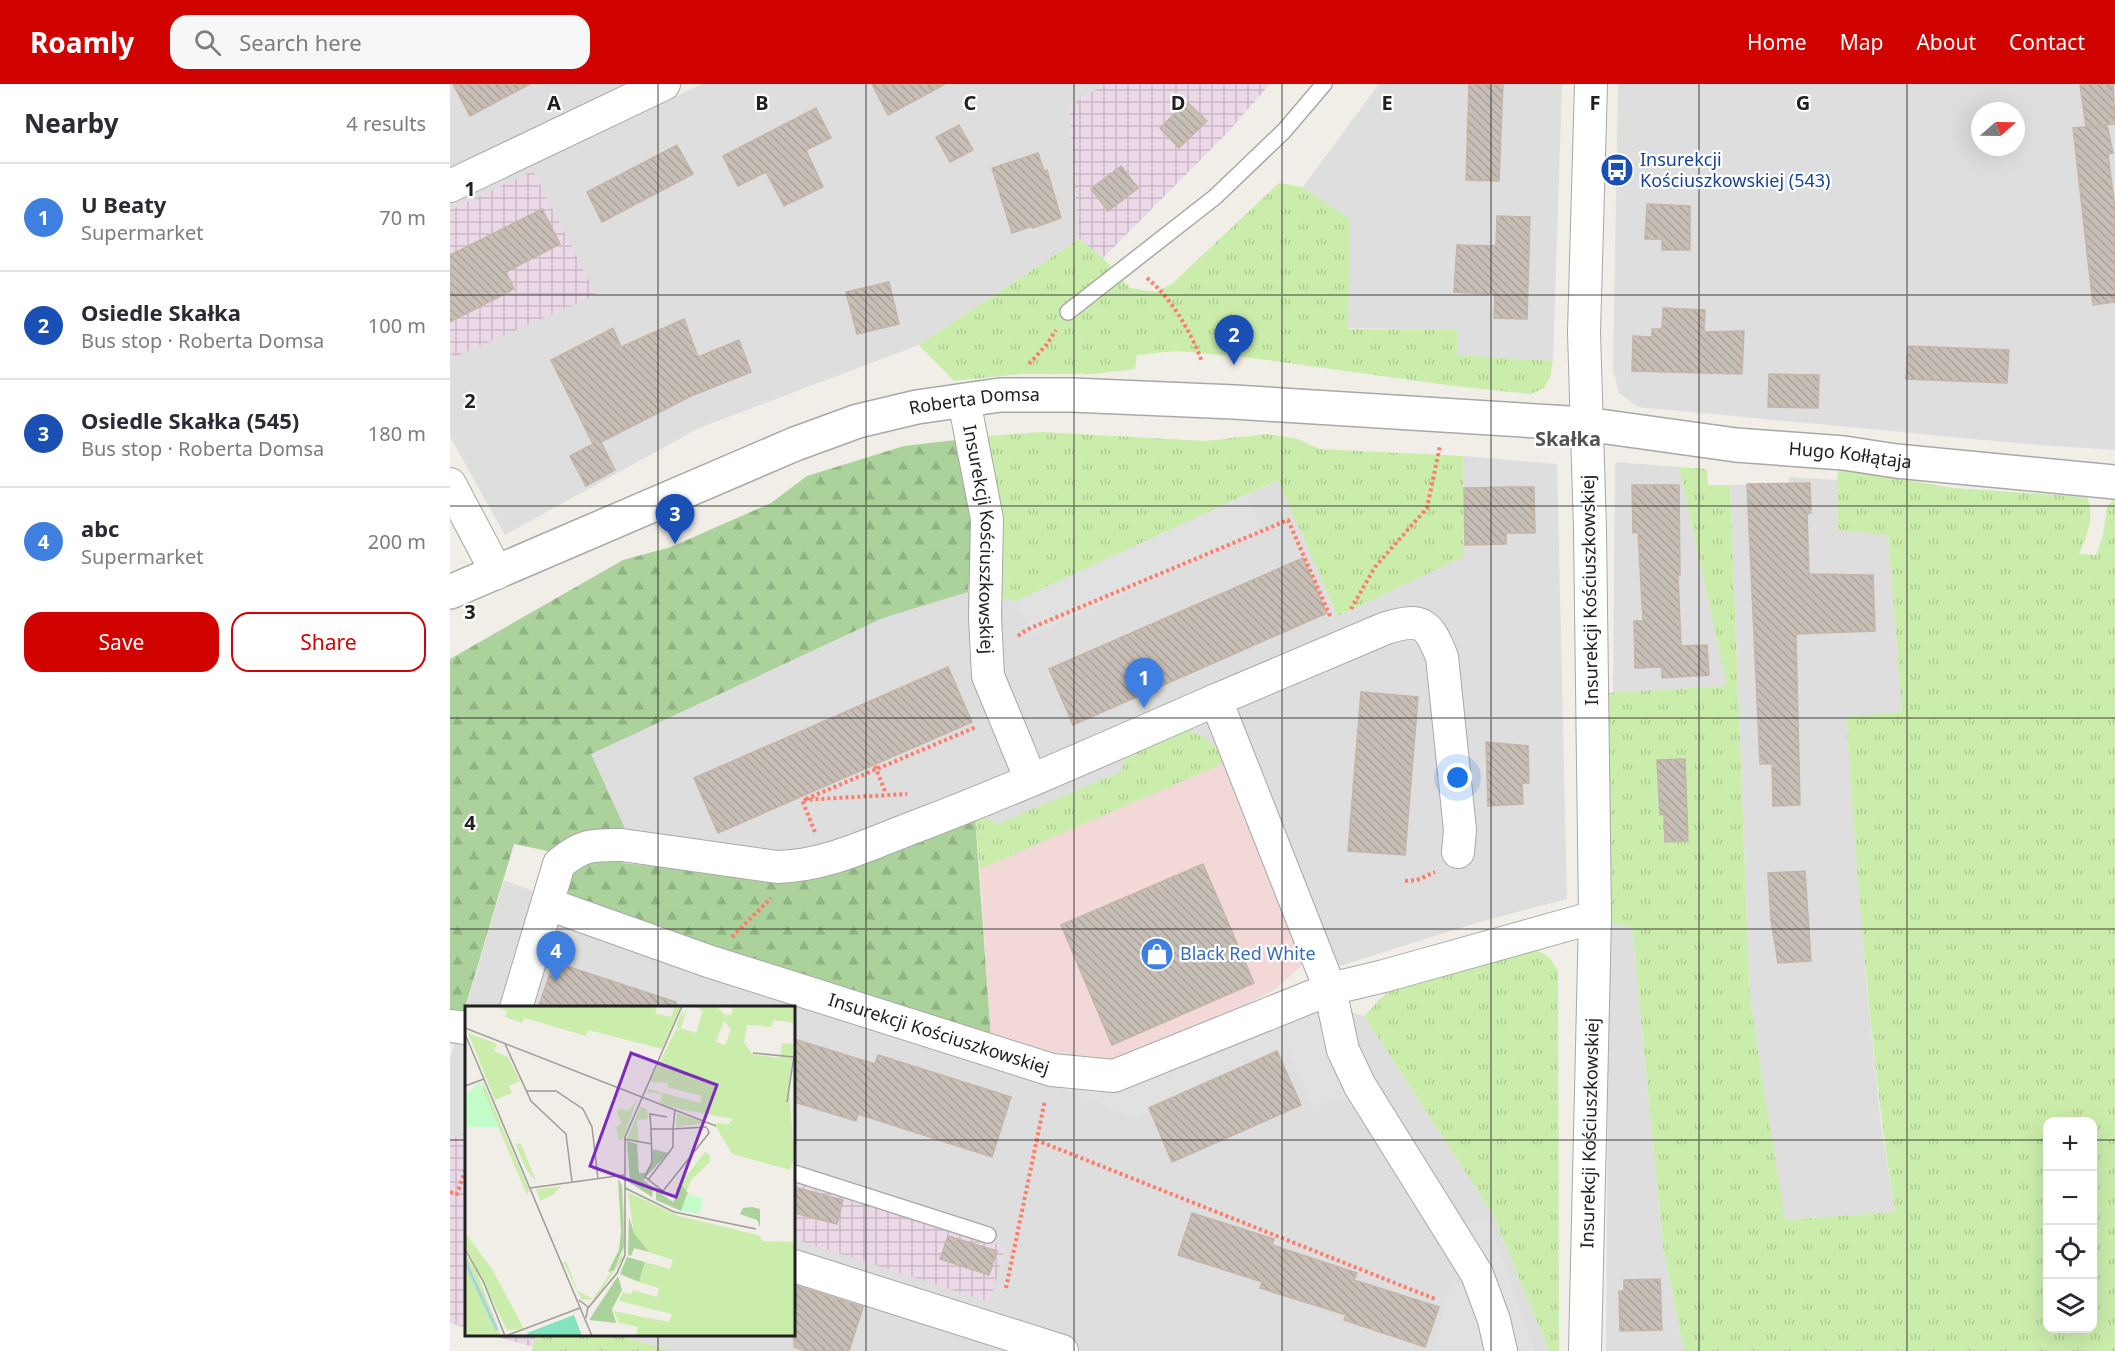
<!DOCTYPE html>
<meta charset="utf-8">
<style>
:root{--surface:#fff;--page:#f7f7f7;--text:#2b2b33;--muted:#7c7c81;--line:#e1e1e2;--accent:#d10300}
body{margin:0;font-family:"Noto Sans",sans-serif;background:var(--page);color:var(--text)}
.controls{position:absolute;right:18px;bottom:18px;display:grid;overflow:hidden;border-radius:12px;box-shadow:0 6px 24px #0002}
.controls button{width:54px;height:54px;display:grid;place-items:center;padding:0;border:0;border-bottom:2px solid var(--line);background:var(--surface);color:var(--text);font:30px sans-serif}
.compass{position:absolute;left:1521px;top:18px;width:54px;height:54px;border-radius:50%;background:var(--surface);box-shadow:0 6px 24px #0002;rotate:70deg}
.you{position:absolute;left:1008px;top:694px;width:21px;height:21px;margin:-15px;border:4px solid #fff;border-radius:50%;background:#1a73e8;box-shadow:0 0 0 9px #1a73e833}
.badge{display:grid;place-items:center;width:39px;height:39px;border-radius:50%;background:var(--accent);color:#fff;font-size:20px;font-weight:700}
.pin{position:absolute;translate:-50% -50px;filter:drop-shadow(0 2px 3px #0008)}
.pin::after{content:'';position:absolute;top:32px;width:21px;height:18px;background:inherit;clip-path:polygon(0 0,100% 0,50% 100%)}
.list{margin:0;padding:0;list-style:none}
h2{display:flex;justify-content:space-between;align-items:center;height:78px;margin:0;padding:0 24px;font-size:26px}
h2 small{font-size:20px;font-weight:400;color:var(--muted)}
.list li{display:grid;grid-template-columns:39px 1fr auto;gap:18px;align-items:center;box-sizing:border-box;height:108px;padding:0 24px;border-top:2px solid var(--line)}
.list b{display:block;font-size:22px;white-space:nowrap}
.list p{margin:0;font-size:20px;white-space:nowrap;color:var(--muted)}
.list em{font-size:20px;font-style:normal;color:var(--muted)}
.actions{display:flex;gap:12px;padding:18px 24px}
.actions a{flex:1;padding:14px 0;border:2px solid var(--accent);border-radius:18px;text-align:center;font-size:21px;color:var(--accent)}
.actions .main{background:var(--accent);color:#fff}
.icon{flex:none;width:33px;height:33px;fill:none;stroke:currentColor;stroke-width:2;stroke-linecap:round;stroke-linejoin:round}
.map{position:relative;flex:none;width:1665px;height:1267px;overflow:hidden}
header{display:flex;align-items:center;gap:36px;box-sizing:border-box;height:84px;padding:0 30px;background:var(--accent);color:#fff}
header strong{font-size:28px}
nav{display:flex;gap:33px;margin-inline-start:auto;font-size:21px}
.search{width:420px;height:54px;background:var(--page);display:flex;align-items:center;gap:15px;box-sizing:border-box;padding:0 21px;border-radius:18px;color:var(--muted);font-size:22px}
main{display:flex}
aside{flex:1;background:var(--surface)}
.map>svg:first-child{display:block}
.residential{fill:#dfdede;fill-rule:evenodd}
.commercial{fill:#f2d8d6}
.industrial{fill:url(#industrial-grid)}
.grass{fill:url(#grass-tufts);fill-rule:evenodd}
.forest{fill:url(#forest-firs)}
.parking{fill:#e1e1e1}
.building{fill:url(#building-back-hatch);stroke:#c4b5a8;stroke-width:1.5}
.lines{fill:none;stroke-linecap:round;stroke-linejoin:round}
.service-casing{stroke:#a8a8a8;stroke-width:18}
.minor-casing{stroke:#a8a8a8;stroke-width:34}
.tertiary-casing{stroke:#a8a8a8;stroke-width:36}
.path{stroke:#ff7c6a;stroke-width:4;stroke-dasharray:3 3;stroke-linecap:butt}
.service{stroke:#fff;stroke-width:15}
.minor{stroke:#fff;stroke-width:32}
.tertiary{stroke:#fff;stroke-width:33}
.grid{fill:none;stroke:#212121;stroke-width:1.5;stroke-opacity:0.55}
.labels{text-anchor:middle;stroke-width:4.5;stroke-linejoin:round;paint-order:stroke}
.transit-label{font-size:18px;fill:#164399;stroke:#fff;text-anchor:start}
.street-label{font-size:18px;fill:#212121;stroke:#fff}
.shop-label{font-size:18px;fill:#366cbe;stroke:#fff;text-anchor:start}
.neighbourhood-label{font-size:20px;font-weight:bold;fill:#545454;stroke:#fff}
.inset-river{fill:none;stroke:#a6d2e1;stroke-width:3}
.inset-road{fill:none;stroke:#9e9c98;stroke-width:1.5}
.view{fill:#7b2cbf;fill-opacity:0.15;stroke:#7b2cbf;stroke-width:3}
.inset-edge{fill:none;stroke:#212121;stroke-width:3}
.grid-label{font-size:20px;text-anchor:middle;font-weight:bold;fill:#212121;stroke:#fff;stroke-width:4.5;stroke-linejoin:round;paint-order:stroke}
</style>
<header>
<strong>Roamly</strong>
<div class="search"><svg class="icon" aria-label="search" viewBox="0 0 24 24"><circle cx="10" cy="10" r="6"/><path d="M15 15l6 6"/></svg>Search here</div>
<nav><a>Home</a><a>Map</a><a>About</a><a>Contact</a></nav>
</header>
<main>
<aside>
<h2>Nearby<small>4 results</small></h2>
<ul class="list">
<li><span class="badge" style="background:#3f7fe0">1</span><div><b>U Beaty</b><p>Supermarket</p></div><em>70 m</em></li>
<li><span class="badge" style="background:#1a4fb4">2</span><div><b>Osiedle Skałka</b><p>Bus stop · Roberta Domsa</p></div><em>100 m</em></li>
<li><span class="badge" style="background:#1a4fb4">3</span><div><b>Osiedle Skałka (545)</b><p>Bus stop · Roberta Domsa</p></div><em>180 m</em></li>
<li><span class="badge" style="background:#3f7fe0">4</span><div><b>abc</b><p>Supermarket</p></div><em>200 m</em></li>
</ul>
<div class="actions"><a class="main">Save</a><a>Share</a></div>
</aside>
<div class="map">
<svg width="1665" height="1267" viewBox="0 0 1665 1267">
<defs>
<pattern id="industrial-grid" width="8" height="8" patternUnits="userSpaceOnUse" patternTransform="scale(1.5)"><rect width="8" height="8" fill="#ebd9e7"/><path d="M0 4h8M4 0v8" fill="none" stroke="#c9bac6"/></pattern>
<pattern id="grass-tufts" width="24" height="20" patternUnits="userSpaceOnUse" patternTransform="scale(1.5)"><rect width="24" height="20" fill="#cbedab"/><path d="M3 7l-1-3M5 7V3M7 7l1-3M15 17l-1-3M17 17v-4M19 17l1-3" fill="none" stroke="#aecb93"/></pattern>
<pattern id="forest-firs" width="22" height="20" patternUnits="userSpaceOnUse" patternTransform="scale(1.5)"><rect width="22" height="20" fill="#aad29a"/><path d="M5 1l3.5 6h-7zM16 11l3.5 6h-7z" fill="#92b484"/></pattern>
<pattern id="building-back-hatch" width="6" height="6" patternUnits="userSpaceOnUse" patternTransform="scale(1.5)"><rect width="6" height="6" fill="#c7beb6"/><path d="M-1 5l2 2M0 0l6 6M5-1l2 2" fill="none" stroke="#aba39c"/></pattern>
</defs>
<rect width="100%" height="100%" fill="#f1eee7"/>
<!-- residential -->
<path class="residential" d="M0,0H182L0,86Z
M252,0H654L619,22L629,155L469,261L249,344L55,451L0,353V119Z
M929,0H1112L1103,277L1007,271L1006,246L897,244L852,104Z
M1168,0H1665V366L1576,360L1188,323L1169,309L1163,286ZM1530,27H1566V63H1530Z
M1013,372L1107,380L1117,815L1026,839L861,891L774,679L530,785L525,733L309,793L173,778L140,669L433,534L518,508L566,517L829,396L888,532L1012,473Z
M1165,378L1229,383L1277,602L1163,609Z
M1339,393L1387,396L1388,445L1438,451L1452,628L1396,634L1417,906L1431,1040L1445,1129L1334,1136L1300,916L1280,401L1339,400Z
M54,796L544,983L620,1006L664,1000L874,920L914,932L1043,1130L1099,1267H222L168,1251L344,1250V924H16V1060L0,1055V975Z
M1159,839L1182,843L1213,1162L1234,1267H1156Z"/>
<!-- commercial -->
<path class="commercial" d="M774,679L856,878L824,906L774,933L664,982H639L541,956L530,785Z"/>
<!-- industrial -->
<path class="industrial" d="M654,0H820L776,50L653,174L629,155L619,22Z
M83,87L146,211L2,274L0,268V126Z
M16,1035V1244L0,1239V1053L11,1054Z
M344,1099L555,1163L540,1218L344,1155Z
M40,1251H86L83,1263Z"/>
<!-- grass -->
<path class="grass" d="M829,99L852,103L900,135L898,245L1008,246L1007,271L1103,277L1100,294L1094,304L1081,310L1004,302L794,273L726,267L687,271L685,285L644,290H570L504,297L469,261L629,155L653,174L680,204L706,208L723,199Z
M592,348L756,357L817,350L848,355L870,365L1013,372V473L888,532L828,396L566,517L544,513L535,352Z
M1229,383L1257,385L1258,401H1280L1300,916L1335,1136L1445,1128C1419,964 1408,799 1396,633L1452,628L1438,451L1388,446L1387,396L1389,385L1504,404L1637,413C1645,433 1637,452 1629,470L1646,471L1653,451L1657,422L1665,415V1267H1234L1213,1162L1182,843L1159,839L1156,609L1277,602ZM1598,1038H1642V1244H1598Z
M732,645C752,651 766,658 774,679L530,785L525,732L529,731L548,740L670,688L682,662Z
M1085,865L1100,874L1108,887L1109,1267H1099L1043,1130L914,932L940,905Z
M86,1251H168L222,1267H82Z"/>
<!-- forest -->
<path class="forest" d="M506,356L520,418L522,448L518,508L433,534L141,670L177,749L173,779L309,793L525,732L541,956L127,823L111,809L131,774L64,760L14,927H0V575L173,476L221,463L321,419L357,392L454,362Z"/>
<!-- parking -->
<path class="parking" d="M797,410L814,445L582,552L566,517Z
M874,920L902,1013L861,1021L838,964L683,1034L620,1006L664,1000Z
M1039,1133L1084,1267H1060L1015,1141Z
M1002,1196L1033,1213L1036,1267H983Z"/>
<!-- building -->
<path class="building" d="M3,0H80L20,32Z
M422,0H495L438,31Z
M1019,0H1053L1049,97L1016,96Z
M1630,0H1663L1665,40L1636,43Z
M737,18L757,37L729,64L710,44Z
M366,24L381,54L356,66L373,103L334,122L316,88L288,102L273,72Z
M509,41L523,66L500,78L486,53Z
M1657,41L1663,69L1658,70L1665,125V218L1643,221L1623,44Z
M227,61L243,90L152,138L137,108Z
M588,69L594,87L597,86L611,134L583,144V142L562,149L542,84Z
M671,82L688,104L658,127L641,105Z
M1197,120L1240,122V166H1212V155H1195Z
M92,125L110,160L56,188L64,205L0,238V171Z
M1047,132L1080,133L1077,235L1044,234L1045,210L1004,208L1007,161L1046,162Z
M439,198L449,240L407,250L396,208Z
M1213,224L1255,226L1254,248L1294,247L1292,290L1182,287L1183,252L1202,253V245H1212Z
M234,235L248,273L289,256L301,288L241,312L151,358L165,386L136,402L120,372L143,360L101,276L163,244L171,263Z
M1458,262L1559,266L1557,299L1456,295Z
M1319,290L1369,291L1368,324L1318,323Z
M1360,399L1361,429L1357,430L1359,490L1423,491L1425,547L1346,550L1350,721L1323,722L1322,680H1310L1297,400Z
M1182,401H1229L1230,491H1228L1231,562L1257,561L1259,591L1212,594V583L1185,584L1184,537H1193L1188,448L1183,449Z
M1061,403H1084L1085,449H1056V460L1015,461L1014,404Z
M853,474L877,529L623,641L599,585Z
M498,583L522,638L268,749L244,694Z
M911,608L968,613L955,771L898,767Z
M1036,658L1078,662L1079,699H1072L1073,720L1038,722Z
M1235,675L1238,757L1215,758L1214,730L1210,731L1207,676Z
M753,780L804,899L662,961L611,841Z
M1355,787L1361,877L1328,879L1321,836L1318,789Z
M104,878L226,918V924H88Z
M344,955L425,980L428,971L561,1013L542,1073L408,1030L406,1037L344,1018Z
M827,967L851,1021L722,1078L699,1024Z
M344,1103L393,1116L387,1140L344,1129Z
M742,1129L824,1155L822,1161L907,1189L904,1196L989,1223L975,1263L894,1236L896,1231L810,1204L812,1198L728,1171Z
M498,1152L547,1167L539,1191L490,1175Z
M1210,1195L1212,1246L1170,1247L1169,1207H1174V1196Z
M344,1201L413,1223L399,1267H356L344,1263Z"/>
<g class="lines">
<!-- service casing -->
<g class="service-casing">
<path id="service" d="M618,228L765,113L834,47L874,0
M344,1089L538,1151"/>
</g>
<!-- minor casing -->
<g class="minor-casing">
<g id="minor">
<path d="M0,102L214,0"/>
<path id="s1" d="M514,316L537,435L535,533L538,592L581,696"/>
<path d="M0,400L47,489"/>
<path d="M766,616L936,544C973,533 978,539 992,573L1010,746L1008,768"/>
<path id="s2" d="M98,820L258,877L602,986L664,992L880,905L893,966L910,1002L1027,1190L1044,1236L1051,1267"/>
<path d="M66,924L109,780C133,760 141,761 172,761L327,783C375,782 417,761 462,744C565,705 665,660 766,616L880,905L934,892L1145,833"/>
<path d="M0,942L16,944"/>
<path d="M344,1182L612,1267"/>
<path id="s3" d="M1135,1267L1145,833L1140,445L1134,248L1141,0"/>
</g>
</g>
<!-- tertiary casing -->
<g class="tertiary-casing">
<g id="tertiary">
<path id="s4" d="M0,508L345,360L408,337L467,323L550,311H622L784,318L1135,340L1286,361L1394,369L1446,377L1665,398"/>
</g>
</g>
<!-- path -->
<path class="path" d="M697,194C722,215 741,248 752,278
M579,280L597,260L606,246
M901,525L925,483L977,424L990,362
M568,552L576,546L838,436L881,534
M425,682L436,710
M356,715L526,643
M365,748L352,716L457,710
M955,797L967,796L985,788
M282,853L321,814
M586,1056L985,1215
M0,1108L7,1110L16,1084
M556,1204L595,1016"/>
<!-- service -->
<use href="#service" class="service"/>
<!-- minor -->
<use href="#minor" class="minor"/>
<!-- tertiary -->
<use href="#tertiary" class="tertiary"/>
</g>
<!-- grid -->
<path class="grid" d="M208,0V924M416,0V1267M624,0V1267M832,0V1267M1041,0V1267M1249,0V1267M1457,0V1267M0,211H1665M0,422H1665M0,634H1665M0,845H1665M0,1056H16M344,1056H1598M1642,1056H1665M208,1250V1267"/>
<!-- icons -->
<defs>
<g id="bus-disc" transform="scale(1.725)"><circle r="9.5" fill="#1a4fb4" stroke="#fff"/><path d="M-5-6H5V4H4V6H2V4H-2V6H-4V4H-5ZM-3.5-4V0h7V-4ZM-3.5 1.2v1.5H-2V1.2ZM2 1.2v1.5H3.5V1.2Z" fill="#fff"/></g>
<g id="shop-disc" transform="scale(1.725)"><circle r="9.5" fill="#3f7fe0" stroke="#fff"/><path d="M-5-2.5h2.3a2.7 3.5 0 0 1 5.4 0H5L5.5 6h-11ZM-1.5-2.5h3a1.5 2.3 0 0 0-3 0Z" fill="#fff"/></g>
</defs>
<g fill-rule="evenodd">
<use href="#bus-disc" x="1167" y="86"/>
<use href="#shop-disc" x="707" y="870"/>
</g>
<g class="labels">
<!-- transit labels -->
<g class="transit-label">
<text x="1190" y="82">Insurekcji<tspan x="1190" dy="21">Kościuszkowskiej (543)</tspan></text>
</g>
<!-- street labels -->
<g class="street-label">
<text dy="6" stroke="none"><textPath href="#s4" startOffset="561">Roberta Domsa</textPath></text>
<text dy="6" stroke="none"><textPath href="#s4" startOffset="1440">Hugo Kołłątaja</textPath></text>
<text dy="6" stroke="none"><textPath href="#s1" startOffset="141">Insurekcji Kościuszkowskiej</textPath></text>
<text transform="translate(1140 506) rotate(-91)" y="6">Insurekcji Kościuszkowskiej</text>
<text dy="6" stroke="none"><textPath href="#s2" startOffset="412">Insurekcji Kościuszkowskiej</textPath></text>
<text dy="6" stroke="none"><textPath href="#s3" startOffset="218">Insurekcji Kościuszkowskiej</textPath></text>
</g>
<!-- shop labels -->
<g class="shop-label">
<text x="730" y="876">Black Red White</text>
</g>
<!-- neighbourhood labels -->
<g class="neighbourhood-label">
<text x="1118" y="362">Skałka</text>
</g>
</g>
<!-- overview -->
<g transform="translate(15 922)">
<rect width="330" height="330" fill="#f1eee7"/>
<path d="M30,0H193L190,7L206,11L210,0H216L197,43L123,24L121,30L59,12L57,17L40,11L42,5ZM219,0L216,13L223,0L216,22L231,27L238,5L229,0H252L259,8L266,9L268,1L263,0H330V17L308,14L307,21L282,19L279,37L287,48L315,52L317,37L328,38L330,24L324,82L329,152L325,164L267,148L249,117L264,118L268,113L210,102L195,97L197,88L181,86L184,83L235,97L237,90L202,81L203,77L185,76L193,59L197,61L194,58L211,23L215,24L211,20ZM259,15L266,23L260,39L251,36ZM18,76L64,184L62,189L18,84ZM172,93L158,133L154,135L151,121L157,117L152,106L156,103L164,105ZM175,101L182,103L183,113L172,114L174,135L162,133ZM212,107L240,117L211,121ZM50,137L56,138L71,175L61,163ZM240,146L245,149V156L226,174L222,185L217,180L215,187L210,184ZM156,176L161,227L157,254L131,292L117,294L98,256L101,255L113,285L128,293L158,247ZM96,180L89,188L75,195L71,183ZM163,186L214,210L293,229L298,235L330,236V330H171L173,321L154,317L149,305L204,316L207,308L154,295L158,286L166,288L168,284L192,291L194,282L174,276L180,256L205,263L208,254L184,246L169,227ZM0,227L27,263L59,323L42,324L0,239ZM0,247L11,264L36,330H0Z" fill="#cbedab" fill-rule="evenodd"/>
<path d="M162,135L172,138L174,167H180L187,156L188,143L203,147L178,174L188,182L187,191L165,177ZM153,172L157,180L159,240L149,264L143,266L154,244L156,225ZM217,179L223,187L216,205L191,194V184L208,196ZM287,201L295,203V221L292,214L275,208L278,202ZM164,211L169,227L184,246L169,242L166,250L163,249ZM162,251L180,256L174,276L155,268ZM153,270L157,284L147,303L151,317L124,314Z" fill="#aad29a"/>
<path d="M16,76L18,85L34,121H0V89ZM222,188L238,192L234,208L216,205Z" fill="#c3fcc9"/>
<path d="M3,27L32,38L29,45L43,51L55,75L44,80L47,87L30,94Z" fill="#cbedab"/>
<path d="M109,309L117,330H63L62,327Z" fill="#82e3bf"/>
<path class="inset-river" d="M0,255L32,324"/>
<path class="inset-road" d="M0,22L251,120M0,28L127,330M40,38L66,95L101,128L107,176M288,47L329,51M0,80L19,73M61,85H91L118,103L127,121L133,173M322,96L330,43M210,103L208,123H186L187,156L180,171L198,185L244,127L242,122M186,123L185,108L202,111M159,133L187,138M183,174L208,141V123L242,121M65,182L159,169M160,182L209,206L291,223M0,243L19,277L40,330M114,294L123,301L121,312M123,302L152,267L160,249V131L217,0M43,329L115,302"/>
<path class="view" d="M166,47L252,79L211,191L125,160Z"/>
<rect width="330" height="330" class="inset-edge"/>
</g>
<g class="grid-label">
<text x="104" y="26">A</text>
<text x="312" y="26">B</text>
<text x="520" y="26">C</text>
<text x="728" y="26">D</text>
<text x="937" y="26">E</text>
<text x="1145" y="26">F</text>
<text x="1353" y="26">G</text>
<text x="20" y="112">1</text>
<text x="20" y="324">2</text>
<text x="20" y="535">3</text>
<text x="20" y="746">4</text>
</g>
</svg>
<div class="controls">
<button>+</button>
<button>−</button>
<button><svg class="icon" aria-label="locate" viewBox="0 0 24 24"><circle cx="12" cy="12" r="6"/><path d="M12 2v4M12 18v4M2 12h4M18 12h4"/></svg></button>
<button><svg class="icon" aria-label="layers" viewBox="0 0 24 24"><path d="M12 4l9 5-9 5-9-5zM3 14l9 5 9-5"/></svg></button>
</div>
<svg class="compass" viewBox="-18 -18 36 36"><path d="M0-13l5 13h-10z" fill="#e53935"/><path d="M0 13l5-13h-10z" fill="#7c7c81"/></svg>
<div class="you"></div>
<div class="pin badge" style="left:694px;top:624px;background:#3f7fe0">1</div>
<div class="pin badge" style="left:784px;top:281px;background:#1a4fb4">2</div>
<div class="pin badge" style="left:225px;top:460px;background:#1a4fb4">3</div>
<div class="pin badge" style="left:106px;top:897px;background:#3f7fe0">4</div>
</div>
</main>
